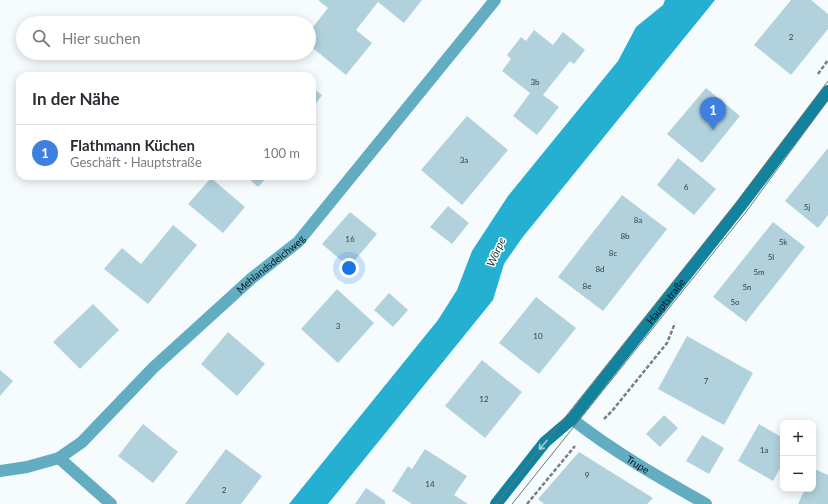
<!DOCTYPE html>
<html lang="de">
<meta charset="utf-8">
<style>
:root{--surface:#fff;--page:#f2f2f3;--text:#2b2b33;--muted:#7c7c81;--line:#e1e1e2;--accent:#d93025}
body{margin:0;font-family:Lato,sans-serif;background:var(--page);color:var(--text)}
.controls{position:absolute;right:12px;bottom:12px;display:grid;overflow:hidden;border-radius:8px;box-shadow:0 2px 10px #0003}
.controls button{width:36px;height:36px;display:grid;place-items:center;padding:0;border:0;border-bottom:1px solid var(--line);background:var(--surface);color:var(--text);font:20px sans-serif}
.you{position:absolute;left:349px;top:268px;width:14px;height:14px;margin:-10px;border:3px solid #fff;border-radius:50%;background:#1a73e8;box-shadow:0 0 0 6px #1a73e833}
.badge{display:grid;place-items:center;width:26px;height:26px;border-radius:50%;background:var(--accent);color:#fff;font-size:13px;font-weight:700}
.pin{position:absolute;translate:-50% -33px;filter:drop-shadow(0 1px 2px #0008)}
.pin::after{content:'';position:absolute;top:21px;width:14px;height:12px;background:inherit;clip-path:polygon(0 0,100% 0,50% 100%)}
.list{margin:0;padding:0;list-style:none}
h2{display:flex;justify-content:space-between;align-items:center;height:52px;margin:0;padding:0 16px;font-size:17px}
h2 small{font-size:13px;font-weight:400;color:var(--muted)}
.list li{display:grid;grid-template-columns:26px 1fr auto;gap:12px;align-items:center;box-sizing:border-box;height:56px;padding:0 16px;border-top:1px solid var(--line)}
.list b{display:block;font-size:15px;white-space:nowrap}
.list p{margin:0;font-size:13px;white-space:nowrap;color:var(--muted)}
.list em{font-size:13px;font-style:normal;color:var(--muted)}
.icon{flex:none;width:22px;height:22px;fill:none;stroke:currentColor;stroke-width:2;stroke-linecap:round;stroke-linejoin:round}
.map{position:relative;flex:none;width:828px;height:504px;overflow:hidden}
.search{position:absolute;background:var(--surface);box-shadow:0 2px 10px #0003;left:16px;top:16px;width:300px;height:44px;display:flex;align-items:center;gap:10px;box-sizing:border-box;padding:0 14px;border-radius:22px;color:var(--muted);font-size:15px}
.panel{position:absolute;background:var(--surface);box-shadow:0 2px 10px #0003;left:16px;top:72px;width:300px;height:108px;border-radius:12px}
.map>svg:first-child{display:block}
.water{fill:#25afd0}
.building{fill:#b1d2dc}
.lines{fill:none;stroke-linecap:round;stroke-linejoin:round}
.path{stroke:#767f82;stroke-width:2.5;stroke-dasharray:4 2;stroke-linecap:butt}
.street{stroke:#62adc2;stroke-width:12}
.secondary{stroke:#13829c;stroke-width:12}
.tram{stroke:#6c7679;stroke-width:1}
.oneway{stroke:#a1cdd7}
.labels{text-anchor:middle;stroke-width:3;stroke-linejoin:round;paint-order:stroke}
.number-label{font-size:8px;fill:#324449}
.street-label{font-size:10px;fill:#081418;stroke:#fff}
.water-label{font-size:11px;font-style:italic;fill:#1b3137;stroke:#fff}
</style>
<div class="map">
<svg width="828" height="504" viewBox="0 0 828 504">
<rect width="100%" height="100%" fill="#f6fcfe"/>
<!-- water -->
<path class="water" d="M665,0H715L522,238L504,264L493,300L328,504H289L438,320L457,290L472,251L508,196L618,61L636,27L663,5Z"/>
<!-- building -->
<path class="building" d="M319,0H422L404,23L378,2L356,30L372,43L346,75L309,45V32L328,8L319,1Z
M791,0H811L828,14V29L791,75L754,45Z
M534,30L553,45L563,32L585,50L574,64L570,61L543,95L559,107L537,135L513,116L530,93L502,71L511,59L507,55L521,37L526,41Z
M312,88L322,95L312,109Z
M706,88L740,116L702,163L667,134Z
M467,116L508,150L462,205L421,170Z
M828,148V215L818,228L785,201Z
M678,158L716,189L694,215L657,185Z
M246,176H268L258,187Z
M211,178L245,207L223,233L188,204Z
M622,195L667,229L603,311L558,277Z
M448,206L469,223L452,244L430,227Z
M350,212L377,234L349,267L322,244Z
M773,222L805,247L746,322L713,297Z
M173,225L197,245L148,304L104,269L122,248L141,264Z
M337,289L374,323L338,363L301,329Z
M389,293L408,310L393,327L374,310Z
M536,297L576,328L539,374L499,343Z
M93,304L119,330L80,369L53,342Z
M228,332L265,364L237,396L201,364Z
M687,336L753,373L724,425L658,389Z
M482,360L522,392L485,438L445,406Z
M0,370L13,381L0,396Z
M664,415L678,428L660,447L646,434Z
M143,424L178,452L153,483L118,456Z
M759,424L783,438V463L773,481L738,461Z
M702,435L724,448L709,474L686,461Z
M226,449L262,476L241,504H185Z
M425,449L467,476L454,495L468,504H412L392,491L408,466L412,469Z
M579,452L653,498L647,504H544L538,499Z
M814,469L828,475V504H798L805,489H813Z
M366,488L385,501V504H355Z"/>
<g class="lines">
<!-- path -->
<path class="path" d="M818,74L828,60
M604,419L612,411L667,343L675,323
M527,504L575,446"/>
<!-- street -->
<g class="street">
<path id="s1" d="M572,419C614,452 660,478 706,504"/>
<path d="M59,458L111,504"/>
<path id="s2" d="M0,471L27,467L59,458L82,442L153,368L252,278L298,242L495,0"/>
</g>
<!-- secondary -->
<path class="secondary" id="s3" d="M496,504L545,442L572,419L740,207L828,91"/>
<!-- tram -->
<path class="tram" d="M496,504L735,204L828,81
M512,504L746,212L828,100"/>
</g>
<!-- one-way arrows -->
<defs><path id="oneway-shaft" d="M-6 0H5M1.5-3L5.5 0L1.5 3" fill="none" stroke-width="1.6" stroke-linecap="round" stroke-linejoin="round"/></defs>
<use class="oneway" href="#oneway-shaft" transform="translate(543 445) rotate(131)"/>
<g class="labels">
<!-- number labels -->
<g class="number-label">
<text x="791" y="40">2</text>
<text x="535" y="85">3b</text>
<text x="464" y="163">3a</text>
<text x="686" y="190">6</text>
<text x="807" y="210">5j</text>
<text x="638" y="223">8a</text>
<text x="625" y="239">8b</text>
<text x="350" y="242">16</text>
<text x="783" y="245">5k</text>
<text x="613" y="256">8c</text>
<text x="771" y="260">5l</text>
<text x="600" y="272">8d</text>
<text x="759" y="275">5m</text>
<text x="587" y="289">8e</text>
<text x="747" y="290">5n</text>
<text x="735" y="305">5o</text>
<text x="338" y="329">3</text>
<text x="538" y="339">10</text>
<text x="706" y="384">7</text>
<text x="484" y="402">12</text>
<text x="764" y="453">1a</text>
<text x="587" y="478">9</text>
<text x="430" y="487">14</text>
<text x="224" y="493">2</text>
</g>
<!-- street labels -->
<g class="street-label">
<text dy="4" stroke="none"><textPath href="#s2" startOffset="348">Mehlandsdeichweg</textPath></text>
<text dy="4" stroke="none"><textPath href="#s3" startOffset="265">Hauptstraße</textPath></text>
<text dy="4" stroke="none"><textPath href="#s1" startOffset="80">Trupe</textPath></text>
</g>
<!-- water labels -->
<g class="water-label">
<text transform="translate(496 252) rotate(-66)" y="4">Wörpe</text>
</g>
</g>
</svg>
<div class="controls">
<button>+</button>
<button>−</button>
</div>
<div class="you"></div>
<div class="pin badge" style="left:713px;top:130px;background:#3f7fe0">1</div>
<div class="search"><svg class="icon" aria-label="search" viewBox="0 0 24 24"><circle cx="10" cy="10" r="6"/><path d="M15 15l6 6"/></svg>Hier suchen</div>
<section class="panel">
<h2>In der Nähe<small></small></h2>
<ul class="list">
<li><span class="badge" style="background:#3f7fe0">1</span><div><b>Flathmann Küchen</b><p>Geschäft · Hauptstraße</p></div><em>100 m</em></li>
</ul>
</section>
</div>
